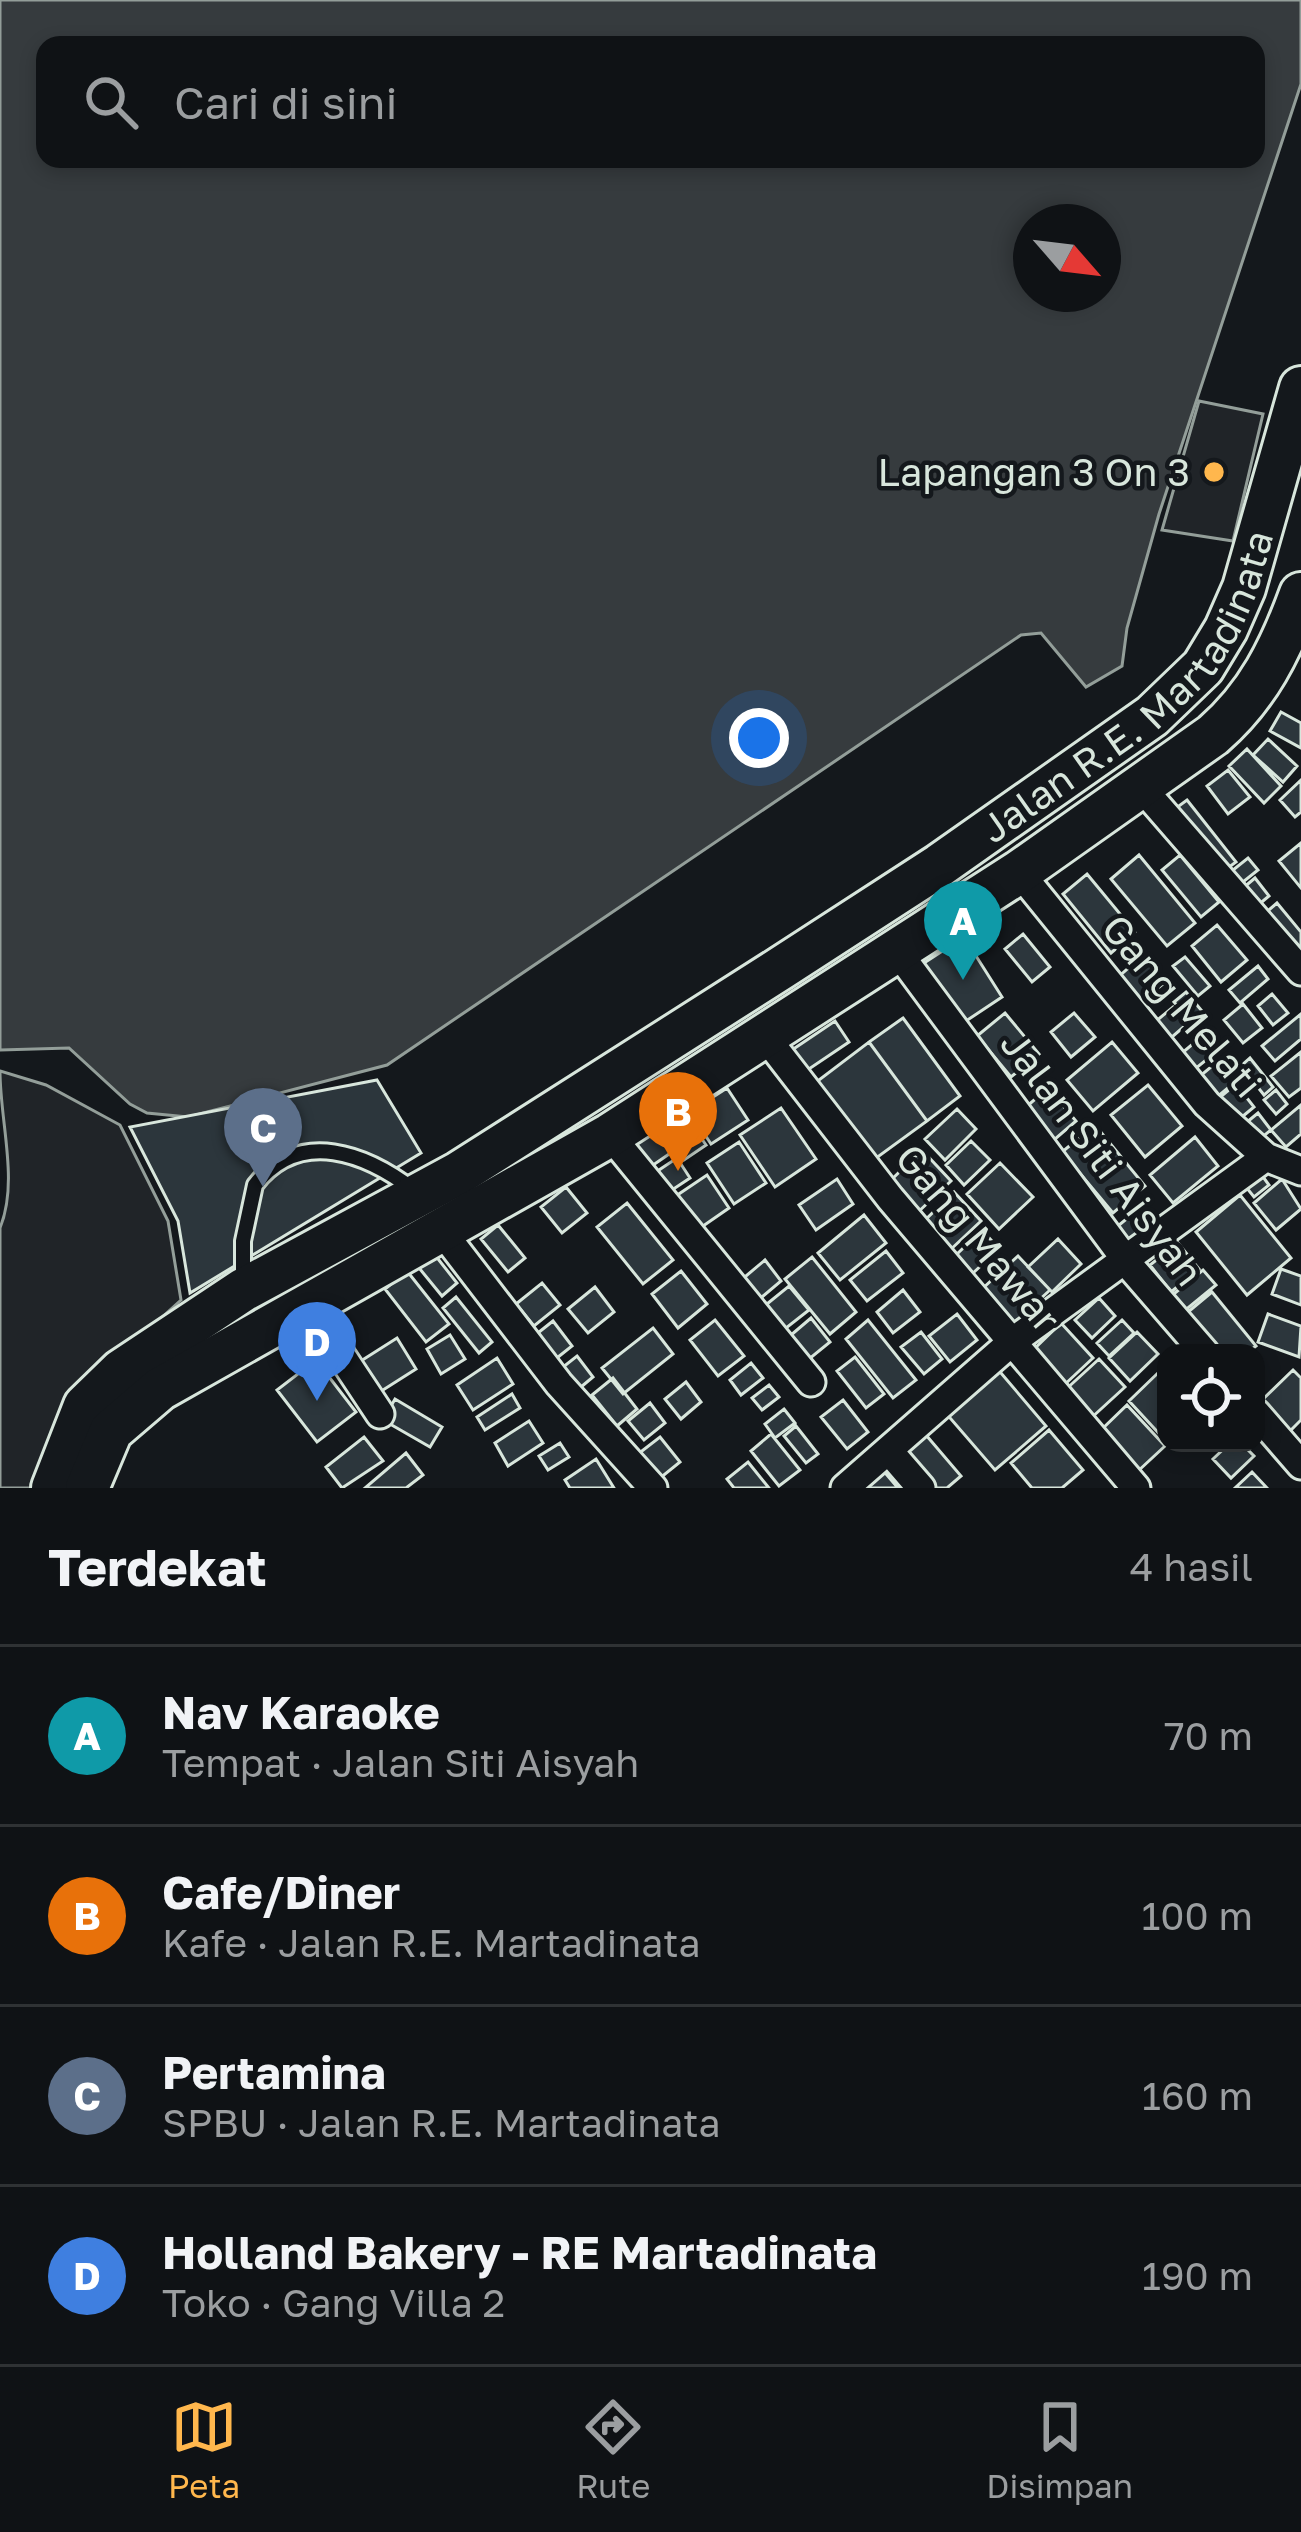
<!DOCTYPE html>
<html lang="id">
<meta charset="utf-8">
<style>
:root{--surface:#0f1215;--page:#1d2022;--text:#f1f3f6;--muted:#9b9ea0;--line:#2f3234;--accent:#ffb74d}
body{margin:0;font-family:"Golos Text",sans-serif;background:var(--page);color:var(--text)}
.controls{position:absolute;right:36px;bottom:36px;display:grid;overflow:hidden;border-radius:24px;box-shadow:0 6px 18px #0003}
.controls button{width:108px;height:108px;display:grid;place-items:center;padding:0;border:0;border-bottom:3px solid var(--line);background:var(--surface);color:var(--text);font:60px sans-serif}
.compass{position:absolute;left:1013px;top:204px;width:108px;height:108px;border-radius:50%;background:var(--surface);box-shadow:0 6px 18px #0003;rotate:118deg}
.you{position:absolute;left:759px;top:738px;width:42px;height:42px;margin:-30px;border:9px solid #fff;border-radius:50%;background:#1a73e8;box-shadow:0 0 0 18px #1a73e833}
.badge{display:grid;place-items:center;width:78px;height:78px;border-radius:50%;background:var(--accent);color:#fff;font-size:39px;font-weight:700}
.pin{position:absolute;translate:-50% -99px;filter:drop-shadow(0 3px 6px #0008)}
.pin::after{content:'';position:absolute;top:63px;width:42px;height:36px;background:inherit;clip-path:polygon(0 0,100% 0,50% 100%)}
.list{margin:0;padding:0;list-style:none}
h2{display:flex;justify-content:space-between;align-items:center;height:156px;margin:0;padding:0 48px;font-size:51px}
h2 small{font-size:39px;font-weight:400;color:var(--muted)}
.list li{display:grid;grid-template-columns:78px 1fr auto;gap:36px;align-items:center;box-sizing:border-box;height:180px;padding:0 48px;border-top:3px solid var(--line)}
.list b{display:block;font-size:45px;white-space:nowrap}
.list p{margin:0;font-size:39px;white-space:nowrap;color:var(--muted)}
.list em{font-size:39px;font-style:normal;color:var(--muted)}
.icon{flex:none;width:66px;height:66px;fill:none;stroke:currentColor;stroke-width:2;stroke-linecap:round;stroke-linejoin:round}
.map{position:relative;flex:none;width:1301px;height:1488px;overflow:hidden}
.search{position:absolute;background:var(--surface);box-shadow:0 6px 18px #0003;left:36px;right:36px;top:36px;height:132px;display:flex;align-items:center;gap:30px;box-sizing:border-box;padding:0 42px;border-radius:24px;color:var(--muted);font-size:45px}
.sheet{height:876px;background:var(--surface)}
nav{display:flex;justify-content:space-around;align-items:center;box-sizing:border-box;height:168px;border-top:3px solid var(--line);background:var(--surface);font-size:33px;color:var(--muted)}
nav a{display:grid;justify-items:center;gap:6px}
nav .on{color:var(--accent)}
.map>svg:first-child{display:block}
.green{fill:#202428;stroke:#939e99;stroke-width:3}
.water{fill:#363b3e;stroke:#939e99;stroke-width:3;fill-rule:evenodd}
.building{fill:#2c363c;stroke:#d8e6dc;stroke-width:3}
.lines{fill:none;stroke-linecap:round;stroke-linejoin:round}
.service-casing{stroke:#d8e6dc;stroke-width:20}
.minor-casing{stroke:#d8e6dc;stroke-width:33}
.trunk-casing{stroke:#d8e6dc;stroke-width:48}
.service{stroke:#14181c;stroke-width:14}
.minor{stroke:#14181c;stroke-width:27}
.trunk{stroke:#14181c;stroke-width:42}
.poi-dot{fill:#ffb74d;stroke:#14181c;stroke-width:4.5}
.labels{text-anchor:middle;stroke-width:9;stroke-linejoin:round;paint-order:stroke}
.poi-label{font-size:39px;fill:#d8e6dc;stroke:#14181c;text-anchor:end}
.street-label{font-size:39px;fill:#d8e6dc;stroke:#14181c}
</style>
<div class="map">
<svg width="1301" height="1488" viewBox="0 0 1301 1488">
<rect width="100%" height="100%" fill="#14181c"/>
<!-- green -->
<path class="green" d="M1199,401L1263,414L1233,541L1162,530Z
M0,1071L46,1085L120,1125L168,1221L181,1300L105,1369L36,1488H0V1228C19,1181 0,1123 0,1071Z"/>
<!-- water -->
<path class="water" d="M0,0H1301V84L1159,514L1127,628L1122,666L1086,687L1041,633L1021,635L387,1065L188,1117L147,1113L130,1104L69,1048L0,1050ZM45,45H1256V159H45ZM1031,222H1103V294H1031Z"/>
<!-- building -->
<path class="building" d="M1281,712L1301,723V748L1270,731Z
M1268,739L1297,766L1283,782L1253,755Z
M1247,749L1281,786L1264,803L1229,766Z
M1228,770L1250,797L1228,814L1207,786Z
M1301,780V812L1295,817L1280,800Z
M1187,800L1236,862L1221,873L1172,811Z
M1301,843V888L1279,861Z
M1139,855L1195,923L1167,946L1111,879Z
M1180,855L1219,902L1201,917L1162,870Z
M1248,858L1258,870L1238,886L1228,874Z
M1087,874L1135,932L1111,953L1063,894Z
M1255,878L1269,896L1251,911L1237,893Z
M1277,903L1301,932V956L1263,915Z
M1217,925L1247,960L1221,982L1192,946Z
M1023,934L1050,967L1032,982L1005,949Z
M964,937L1002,997L963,1023L924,963Z
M1142,956L1164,983L1137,1006L1115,980Z
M1185,957L1210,986L1198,996L1173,966Z
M1258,966L1268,979L1240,1003L1229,990Z
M1186,992L1207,1017L1195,1027L1174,1002Z
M1272,994L1288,1013L1273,1025L1258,1006Z
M1243,1004L1262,1028L1243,1043L1224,1020Z
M1173,1007L1187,1024L1164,1044L1149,1027Z
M1005,1013L1039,1054L1011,1077L977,1036Z
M1074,1013L1095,1037L1071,1057L1051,1032Z
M1301,1014V1039L1275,1061L1262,1046Z
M903,1018L960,1096L927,1121L869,1042Z
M835,1021L849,1042L806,1071L792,1050Z
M1207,1032L1221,1048L1195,1069L1182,1053Z
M869,1042L927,1121L868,1164L811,1086Z
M1112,1042L1138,1073L1093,1111L1067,1080Z
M1301,1052V1088L1289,1097L1271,1076Z
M1223,1057L1240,1078L1211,1102L1194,1081Z
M1250,1058L1273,1087L1264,1095L1241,1066Z
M377,1080L421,1153L190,1293L178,1221L130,1127Z
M1236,1084L1254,1107L1231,1126L1213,1103Z
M1148,1085L1182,1126L1145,1157L1111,1115Z
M727,1088L748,1120L711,1144L690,1112Z
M1048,1088L1076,1121L1047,1146L1019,1113Z
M1276,1090L1287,1104L1276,1114L1264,1100Z
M1301,1105V1134L1286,1147L1271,1130Z
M681,1108L706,1145L684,1160L659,1123Z
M781,1108L816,1159L775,1187L740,1135Z
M957,1109L976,1129L945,1160L925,1139Z
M1258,1113L1271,1130L1255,1143L1241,1127Z
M653,1125L672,1152L643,1172L624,1144Z
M1095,1125L1145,1186L1113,1213L1062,1152Z
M1195,1137L1218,1166L1173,1203L1150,1175Z
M971,1141L990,1160L964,1185L946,1165Z
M739,1142L766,1183L734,1204L707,1163Z
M922,1150L951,1181L916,1214L887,1184Z
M677,1158L690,1178L669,1192L656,1172Z
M1000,1163L1033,1197L999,1229L967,1194Z
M1258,1170L1269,1185L1254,1197L1242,1182Z
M707,1175L729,1208L693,1233L670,1200Z
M837,1179L853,1204L816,1230L799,1205Z
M1282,1179L1301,1209L1276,1230L1254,1203Z
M566,1187L587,1213L562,1233L541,1207Z
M954,1192L981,1221L948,1252L921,1224Z
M1240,1195L1291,1258L1247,1295L1196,1232Z
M627,1203L673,1260L643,1284L597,1227Z
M1141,1207L1154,1222L1126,1245L1113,1230Z
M864,1215L886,1243L840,1280L818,1253Z
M498,1225L525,1258L508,1272L481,1239Z
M982,1230L999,1249L973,1273L956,1255Z
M1058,1239L1081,1264L1052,1292L1028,1267Z
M1178,1243L1199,1269L1171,1292L1150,1265Z
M431,1250L457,1283L442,1296L415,1263Z
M886,1251L903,1273L867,1301L850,1280Z
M1018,1256L1050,1290L1014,1323L982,1289Z
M812,1257L856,1312L830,1334L785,1279Z
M765,1260L781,1281L756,1302L740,1281Z
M1281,1269L1301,1276V1305L1272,1294Z
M1203,1270L1216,1285L1183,1312L1170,1297Z
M407,1271L449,1324L426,1342L385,1289Z
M681,1271L707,1304L678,1328L652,1294Z
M542,1283L560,1305L534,1326L516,1304Z
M789,1286L809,1310L781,1332L762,1308Z
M595,1287L614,1312L588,1333L568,1309Z
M903,1290L920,1312L893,1333L877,1312Z
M1212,1292L1256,1346L1247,1353H1222L1188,1312Z
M456,1297L492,1342L479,1353L443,1308Z
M1099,1298L1115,1316L1092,1338L1075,1320Z
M957,1314L977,1340L950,1362L929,1336Z
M1268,1314L1301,1326L1299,1357L1258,1342Z
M811,1318L830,1342L803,1364L784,1341Z
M715,1320L744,1356L718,1376L690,1340Z
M868,1320L916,1380L893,1398L846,1339Z
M1122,1320L1134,1333L1109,1356L1097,1343Z
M553,1321L572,1346L548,1365L529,1340Z
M1061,1323L1093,1358L1062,1387L1030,1353Z
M653,1328L673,1354L623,1394L602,1368Z
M921,1332L942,1359L924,1374L901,1347Z
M1137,1332L1158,1354L1130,1381L1109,1358Z
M450,1335L465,1359L441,1374L427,1349Z
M397,1338L416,1369L372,1397L353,1366Z
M577,1356L593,1377L575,1392L558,1371Z
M855,1357L884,1394L866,1408L837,1371Z
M497,1358L513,1384L473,1410L457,1385Z
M1099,1359L1125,1387L1089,1420L1063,1392Z
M316,1360L356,1412L317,1442L277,1390Z
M751,1363L763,1378L741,1395L730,1380Z
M995,1366L1046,1426L995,1470L944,1411Z
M1161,1370L1166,1375L1165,1440L1129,1401Z
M1293,1370L1301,1378V1420L1286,1435L1257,1405Z
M613,1378L637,1409L617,1426L592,1395Z
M686,1382L701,1402L681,1419L665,1399Z
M769,1385L779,1397L762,1410L752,1398Z
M512,1394L520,1408L485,1430L477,1417Z
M395,1399L442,1427L430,1447L383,1420Z
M843,1400L868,1432L847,1449L821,1417Z
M650,1403L665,1423L644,1440L628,1421Z
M1127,1405L1165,1446L1137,1472L1099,1432Z
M784,1409L795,1423L775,1438L765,1424Z
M529,1421L543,1443L508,1466L495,1443Z
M796,1426L818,1454L806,1463L784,1436Z
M920,1428L961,1476L947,1488H926L894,1451Z
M1049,1430L1083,1470L1062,1488H1032L1011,1463Z
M771,1434L800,1470L779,1486L751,1451Z
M364,1437L383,1461L342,1488L326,1467Z
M660,1437L680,1462L659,1479L638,1454Z
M560,1443L569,1457L548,1470L539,1456Z
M1230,1443H1241L1254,1456L1231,1478L1213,1459Z
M406,1453L423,1475L406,1488H365Z
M596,1459L614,1488H570L565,1480Z
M748,1462L769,1488H734L727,1479Z
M881,1468L898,1488H868L864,1483Z
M1252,1472L1267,1488H1235Z"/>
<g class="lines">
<!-- service casing -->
<g class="service-casing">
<path id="service" d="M243,1285V1241L255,1185C300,1127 367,1154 415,1191"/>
</g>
<!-- minor casing -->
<g class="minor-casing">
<path id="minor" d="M1142,788L1301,971
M1019,872L1207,1104L1266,1157L1301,1171
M897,951L1134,1271L1205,1353
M764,1035L890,1198L1136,1488
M610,1135L811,1382
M444,1234L559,1384L653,1488
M309,1307L380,1414
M1256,1413L1301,1465
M889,1451L921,1488
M845,1488L1013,1341L1266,1157"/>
</g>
<!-- trunk casing -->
<g class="trunk-casing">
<g id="trunk">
<path id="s1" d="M53,1488L85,1406L121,1371L243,1290L459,1173L781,968L940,865L1152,716L1203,667L1226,629L1244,588L1301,388"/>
<path d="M87,1488L111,1431L160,1389L610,1135L1019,872L1213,735C1258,696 1281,649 1301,594"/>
</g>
</g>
<!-- service -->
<use href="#service" class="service"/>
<!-- minor -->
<use href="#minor" class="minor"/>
<!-- trunk -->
<use href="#trunk" class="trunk"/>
</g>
<!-- markers -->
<circle class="poi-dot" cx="1214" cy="472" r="12"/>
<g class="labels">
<!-- poi labels -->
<g class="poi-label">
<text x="1190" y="486">Lapangan 3 On 3</text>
</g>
<!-- street labels -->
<g class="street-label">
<text dy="14" stroke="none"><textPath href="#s1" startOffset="1368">Jalan R.E. Martadinata</textPath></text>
<text transform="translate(1182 1006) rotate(50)" y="14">Gang Melati</text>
<text transform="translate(1102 1158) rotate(53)" y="14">Jalan Siti Aisyah</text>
<text transform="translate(978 1238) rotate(50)" y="14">Gang Mawar</text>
</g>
</g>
</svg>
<div class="controls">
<button><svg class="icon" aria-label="locate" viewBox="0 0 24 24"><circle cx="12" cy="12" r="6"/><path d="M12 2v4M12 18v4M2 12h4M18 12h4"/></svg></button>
</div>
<svg class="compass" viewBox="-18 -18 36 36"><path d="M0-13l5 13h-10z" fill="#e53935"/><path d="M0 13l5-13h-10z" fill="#9b9ea0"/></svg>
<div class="you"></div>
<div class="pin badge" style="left:963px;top:980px;background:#0f9aa8">A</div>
<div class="pin badge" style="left:678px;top:1171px;background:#e8710a">B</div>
<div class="pin badge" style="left:263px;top:1187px;background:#5c6f8a">C</div>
<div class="pin badge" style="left:317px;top:1401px;background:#3f7fe0">D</div>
<div class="search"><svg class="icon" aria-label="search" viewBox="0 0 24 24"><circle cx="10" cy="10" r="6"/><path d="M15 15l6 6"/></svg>Cari di sini</div>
</div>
<section class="sheet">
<h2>Terdekat<small>4 hasil</small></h2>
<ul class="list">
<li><span class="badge" style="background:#0f9aa8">A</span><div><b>Nav Karaoke</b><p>Tempat · Jalan Siti Aisyah</p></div><em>70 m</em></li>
<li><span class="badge" style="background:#e8710a">B</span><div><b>Cafe/Diner</b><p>Kafe · Jalan R.E. Martadinata</p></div><em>100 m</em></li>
<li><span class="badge" style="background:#5c6f8a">C</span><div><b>Pertamina</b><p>SPBU · Jalan R.E. Martadinata</p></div><em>160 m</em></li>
<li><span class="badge" style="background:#3f7fe0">D</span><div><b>Holland Bakery - RE Martadinata</b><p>Toko · Gang Villa 2</p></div><em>190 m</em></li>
</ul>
</section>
<nav>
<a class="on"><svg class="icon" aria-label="map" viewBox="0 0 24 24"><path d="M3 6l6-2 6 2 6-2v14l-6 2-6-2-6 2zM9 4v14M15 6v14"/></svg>Peta</a>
<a><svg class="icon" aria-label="directions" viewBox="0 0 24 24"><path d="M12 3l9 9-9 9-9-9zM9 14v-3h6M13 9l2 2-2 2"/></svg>Rute</a>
<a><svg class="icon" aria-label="saved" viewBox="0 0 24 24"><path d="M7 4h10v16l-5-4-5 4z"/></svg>Disimpan</a>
</nav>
